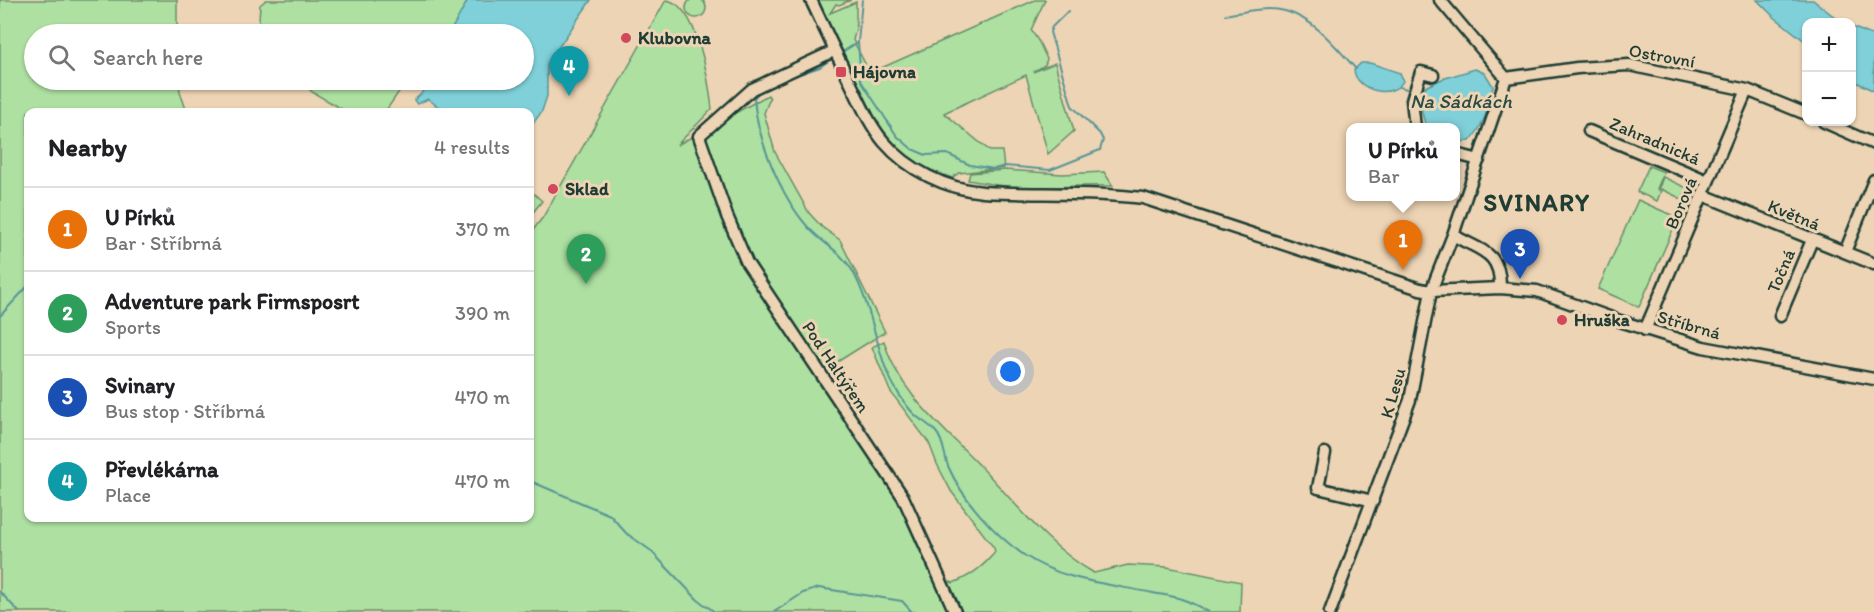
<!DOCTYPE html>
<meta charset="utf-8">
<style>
:root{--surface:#fff;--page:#f2f2f2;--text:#202124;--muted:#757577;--line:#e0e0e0;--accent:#d1495b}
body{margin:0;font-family:Itim,sans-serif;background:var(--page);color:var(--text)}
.controls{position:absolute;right:18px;top:18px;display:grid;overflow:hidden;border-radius:12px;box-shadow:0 2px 4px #0004}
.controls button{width:54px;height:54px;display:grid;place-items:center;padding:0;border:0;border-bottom:2px solid var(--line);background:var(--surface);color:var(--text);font:30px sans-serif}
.you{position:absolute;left:1011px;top:372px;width:21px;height:21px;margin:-15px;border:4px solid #fff;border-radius:50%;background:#1a73e8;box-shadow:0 0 0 9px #1a73e833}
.badge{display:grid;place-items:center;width:39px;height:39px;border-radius:50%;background:var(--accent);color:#fff;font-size:20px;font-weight:700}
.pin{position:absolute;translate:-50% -50px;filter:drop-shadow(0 2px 3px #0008)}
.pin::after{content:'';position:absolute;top:32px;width:21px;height:18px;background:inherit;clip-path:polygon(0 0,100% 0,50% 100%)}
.popup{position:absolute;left:1346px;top:123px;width:114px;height:78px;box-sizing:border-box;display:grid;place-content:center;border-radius:12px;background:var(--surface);filter:drop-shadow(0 2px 4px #0005);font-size:20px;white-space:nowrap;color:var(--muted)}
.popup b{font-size:22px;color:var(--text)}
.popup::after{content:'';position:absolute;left:50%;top:100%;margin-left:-12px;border:12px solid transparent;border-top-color:var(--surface)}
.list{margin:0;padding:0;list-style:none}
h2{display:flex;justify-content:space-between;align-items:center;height:78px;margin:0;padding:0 24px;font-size:26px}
h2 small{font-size:20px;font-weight:400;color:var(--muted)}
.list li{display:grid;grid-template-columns:39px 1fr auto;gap:18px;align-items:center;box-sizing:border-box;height:84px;padding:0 24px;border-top:2px solid var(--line)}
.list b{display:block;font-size:22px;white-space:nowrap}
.list p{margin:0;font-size:20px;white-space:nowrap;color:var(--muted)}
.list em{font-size:20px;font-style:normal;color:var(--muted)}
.icon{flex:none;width:33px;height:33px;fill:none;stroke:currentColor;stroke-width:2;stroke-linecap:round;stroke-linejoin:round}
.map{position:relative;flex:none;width:1874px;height:612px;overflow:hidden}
.search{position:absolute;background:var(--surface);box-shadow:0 2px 4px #0004;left:24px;top:24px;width:510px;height:66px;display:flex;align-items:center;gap:15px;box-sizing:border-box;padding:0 21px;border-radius:33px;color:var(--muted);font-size:22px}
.panel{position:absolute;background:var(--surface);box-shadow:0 2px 4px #0004;left:24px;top:108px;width:510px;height:414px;border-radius:12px}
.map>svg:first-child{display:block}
.green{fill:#ade0a1;stroke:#668e6a;stroke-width:1.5}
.water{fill:#7fd0d9;stroke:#599597;stroke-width:1.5}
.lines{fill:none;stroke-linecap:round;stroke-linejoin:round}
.stream{stroke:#599597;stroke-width:2}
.minor-casing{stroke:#1f3d34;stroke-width:15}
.minor{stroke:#edd4b4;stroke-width:10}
.poi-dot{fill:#d1495b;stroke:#edd4b4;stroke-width:2}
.labels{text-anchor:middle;stroke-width:6;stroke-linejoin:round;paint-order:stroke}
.poi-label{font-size:18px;font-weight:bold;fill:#1f3d34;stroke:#edd4b4;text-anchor:start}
.street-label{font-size:18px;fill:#1f3d34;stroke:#edd4b4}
.water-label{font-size:20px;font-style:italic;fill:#294c44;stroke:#edd4b4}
.district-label{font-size:24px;font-weight:bold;letter-spacing:1.5px;fill:#1f3d34;stroke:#edd4b4}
</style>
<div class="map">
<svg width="1874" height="612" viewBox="0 0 1874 612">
<rect width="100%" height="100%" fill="#edd4b4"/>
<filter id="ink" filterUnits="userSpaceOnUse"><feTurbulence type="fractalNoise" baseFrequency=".0167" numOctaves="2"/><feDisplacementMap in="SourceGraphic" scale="12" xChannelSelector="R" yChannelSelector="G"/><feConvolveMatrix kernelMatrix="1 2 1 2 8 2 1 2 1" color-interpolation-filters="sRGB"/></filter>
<g filter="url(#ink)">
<!-- green -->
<path class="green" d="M686 8a10 10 0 1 1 20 0a10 10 0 1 1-20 0Z
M0,0H177V34H34V80H179L180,92L187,112H28V518H530V234L543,217L666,0C698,4 709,83 712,109L677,145L768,95L770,98L764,113L775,152L809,213L822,227L840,240L885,332L818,374L826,371L948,581L953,583C969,577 984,566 995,552L994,548L951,491L937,464L929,443L890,391L872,347L884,341C899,395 947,430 984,470C1018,506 1050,548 1094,573L1128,565L1167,567L1241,582L1240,612H0Z
M266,0H469L449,34H258L260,5Z
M816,0H851L839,5L836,4L830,13L856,2V29L853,40L870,73L1035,0H1045L1031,30L1039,42L1047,59L1045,65L1033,72L1055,63L1074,131L1048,154L1026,75L944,113L990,151H1002L1004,168L959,173L952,178L922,167L900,151L878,124Z
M301,80H407L385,112H347L312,92Z
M1649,166L1664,172L1657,189L1661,191L1657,201L1637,192Z
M1005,170L1062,174L1104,172L1113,186C1086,185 1060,187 1033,188C1011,188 990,184 968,180L970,173Z
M1663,177L1687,188L1682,199L1659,188Z
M530,190L542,201L530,216Z
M1638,200L1678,218L1639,307L1598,289Z"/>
<!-- water -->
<path class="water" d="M468,0H591L547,64V96L542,111L530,128V112H445L428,99L417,104L414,100L421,94L429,80H524V34H449Z
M1757,0H1813L1841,22H1806V42L1773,16Z
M1852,27L1874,36V91L1852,80Z
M1361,63H1370L1400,73L1403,81C1393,100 1356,91 1354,70Z
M1475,69L1485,73L1493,86C1490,105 1483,127 1470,141L1456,142V128L1426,127L1421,109L1423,88L1442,79Z"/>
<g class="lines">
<!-- stream -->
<path class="stream" d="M862,0L858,42L861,81L897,136L912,149L926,155L947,154L970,165L994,169L1005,166L1050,170L1100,150L1103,140L1100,134L1072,106L1050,32L1052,27L1068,11
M1225,15C1243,12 1266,6 1285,11C1315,19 1336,47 1356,69
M841,53L858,42
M785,79L820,67L834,57
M1399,87L1411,90
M761,90L754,98C757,138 780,195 807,226C820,242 840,250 852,270C869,300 874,336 886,369C892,384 903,403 915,415C922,421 930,425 936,432C944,441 944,455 948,466C962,499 995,535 1024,555C1062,581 1109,584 1153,593C1163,595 1175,596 1184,600C1193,603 1201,608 1209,612
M0,316L28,286
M530,481L610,515L626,533L650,550L698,600L715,612
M0,592L19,612
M774,612L803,593L819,588L902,601L912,612"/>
<!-- minor casing -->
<g class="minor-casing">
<path id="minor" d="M811,0C824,28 837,55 850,82C860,102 869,124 884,142C908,170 946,189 983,192C1036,195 1090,191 1143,198L1420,289L1431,291L1500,288L1537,291L1620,321L1703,347L1874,379
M834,51L752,89L699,136L727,216L747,263L903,497L955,612
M1506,78L1577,68L1629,65L1747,90L1806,114
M1824,122L1874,144
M1415,128L1412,100L1421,72L1433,75
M1589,131L1708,181
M1456,154L1479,160
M1703,195L1874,264
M1453,235C1480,251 1501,251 1500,288
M1845,252L1874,180
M1780,316L1812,240
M1645,330L1747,90
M1325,453L1318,488L1373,501
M1330,612L1410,400L1431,291L1453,235L1506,78L1440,0"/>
</g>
<!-- minor -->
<use href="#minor" class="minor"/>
</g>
</g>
<!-- markers -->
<g class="poi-dot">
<circle cx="626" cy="38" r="6"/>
<rect x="835" y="66" width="12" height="12" rx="3"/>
<circle cx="553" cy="189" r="6"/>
<circle cx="1562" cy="320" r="6"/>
</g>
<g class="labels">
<!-- poi labels -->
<g class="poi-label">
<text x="638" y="44">Klubovna</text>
<text x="853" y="78">Hájovna</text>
<text x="565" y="195">Sklad</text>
<text x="1574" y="326">Hruška</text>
</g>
<!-- street labels -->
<g class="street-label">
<text transform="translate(1662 56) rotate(10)" y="6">Ostrovní</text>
<text transform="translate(1655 141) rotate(23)" y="6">Zahradnická</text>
<text transform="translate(1681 203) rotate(-67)" y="6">Borová</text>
<text transform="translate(1794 215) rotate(22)" y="6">Květná</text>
<text transform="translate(1781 271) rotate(-67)" y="6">Točná</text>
<text transform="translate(1689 325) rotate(16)" y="6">Stříbrná</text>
<text transform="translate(836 367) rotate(56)" y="6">Pod Haltýřem</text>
<text transform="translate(1393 393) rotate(-74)" y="6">K Lesu</text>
</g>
<!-- water labels -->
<g class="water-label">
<text x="1461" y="108">Na Sádkách</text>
</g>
<!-- district labels -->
<g class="district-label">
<text x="1537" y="211">SVINARY</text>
</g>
</g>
</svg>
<div class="controls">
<button>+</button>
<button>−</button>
</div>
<div class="you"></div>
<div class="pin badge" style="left:1403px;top:270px;background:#e8710a">1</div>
<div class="popup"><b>U Pírků</b>Bar</div>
<div class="pin badge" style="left:586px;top:284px;background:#2e9e5b">2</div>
<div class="pin badge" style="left:1520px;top:279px;background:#1a4fb4">3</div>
<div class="pin badge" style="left:569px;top:96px;background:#0f9aa8">4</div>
<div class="search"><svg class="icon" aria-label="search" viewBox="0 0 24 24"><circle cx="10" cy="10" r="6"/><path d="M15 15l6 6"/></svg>Search here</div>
<section class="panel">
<h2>Nearby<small>4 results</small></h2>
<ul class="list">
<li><span class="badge" style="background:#e8710a">1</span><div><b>U Pírků</b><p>Bar · Stříbrná</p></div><em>370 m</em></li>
<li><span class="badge" style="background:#2e9e5b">2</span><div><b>Adventure park Firmsposrt</b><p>Sports</p></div><em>390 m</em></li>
<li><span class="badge" style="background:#1a4fb4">3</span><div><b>Svinary</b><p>Bus stop · Stříbrná</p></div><em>470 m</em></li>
<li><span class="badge" style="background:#0f9aa8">4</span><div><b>Převlékárna</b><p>Place</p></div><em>470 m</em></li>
</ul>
</section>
</div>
